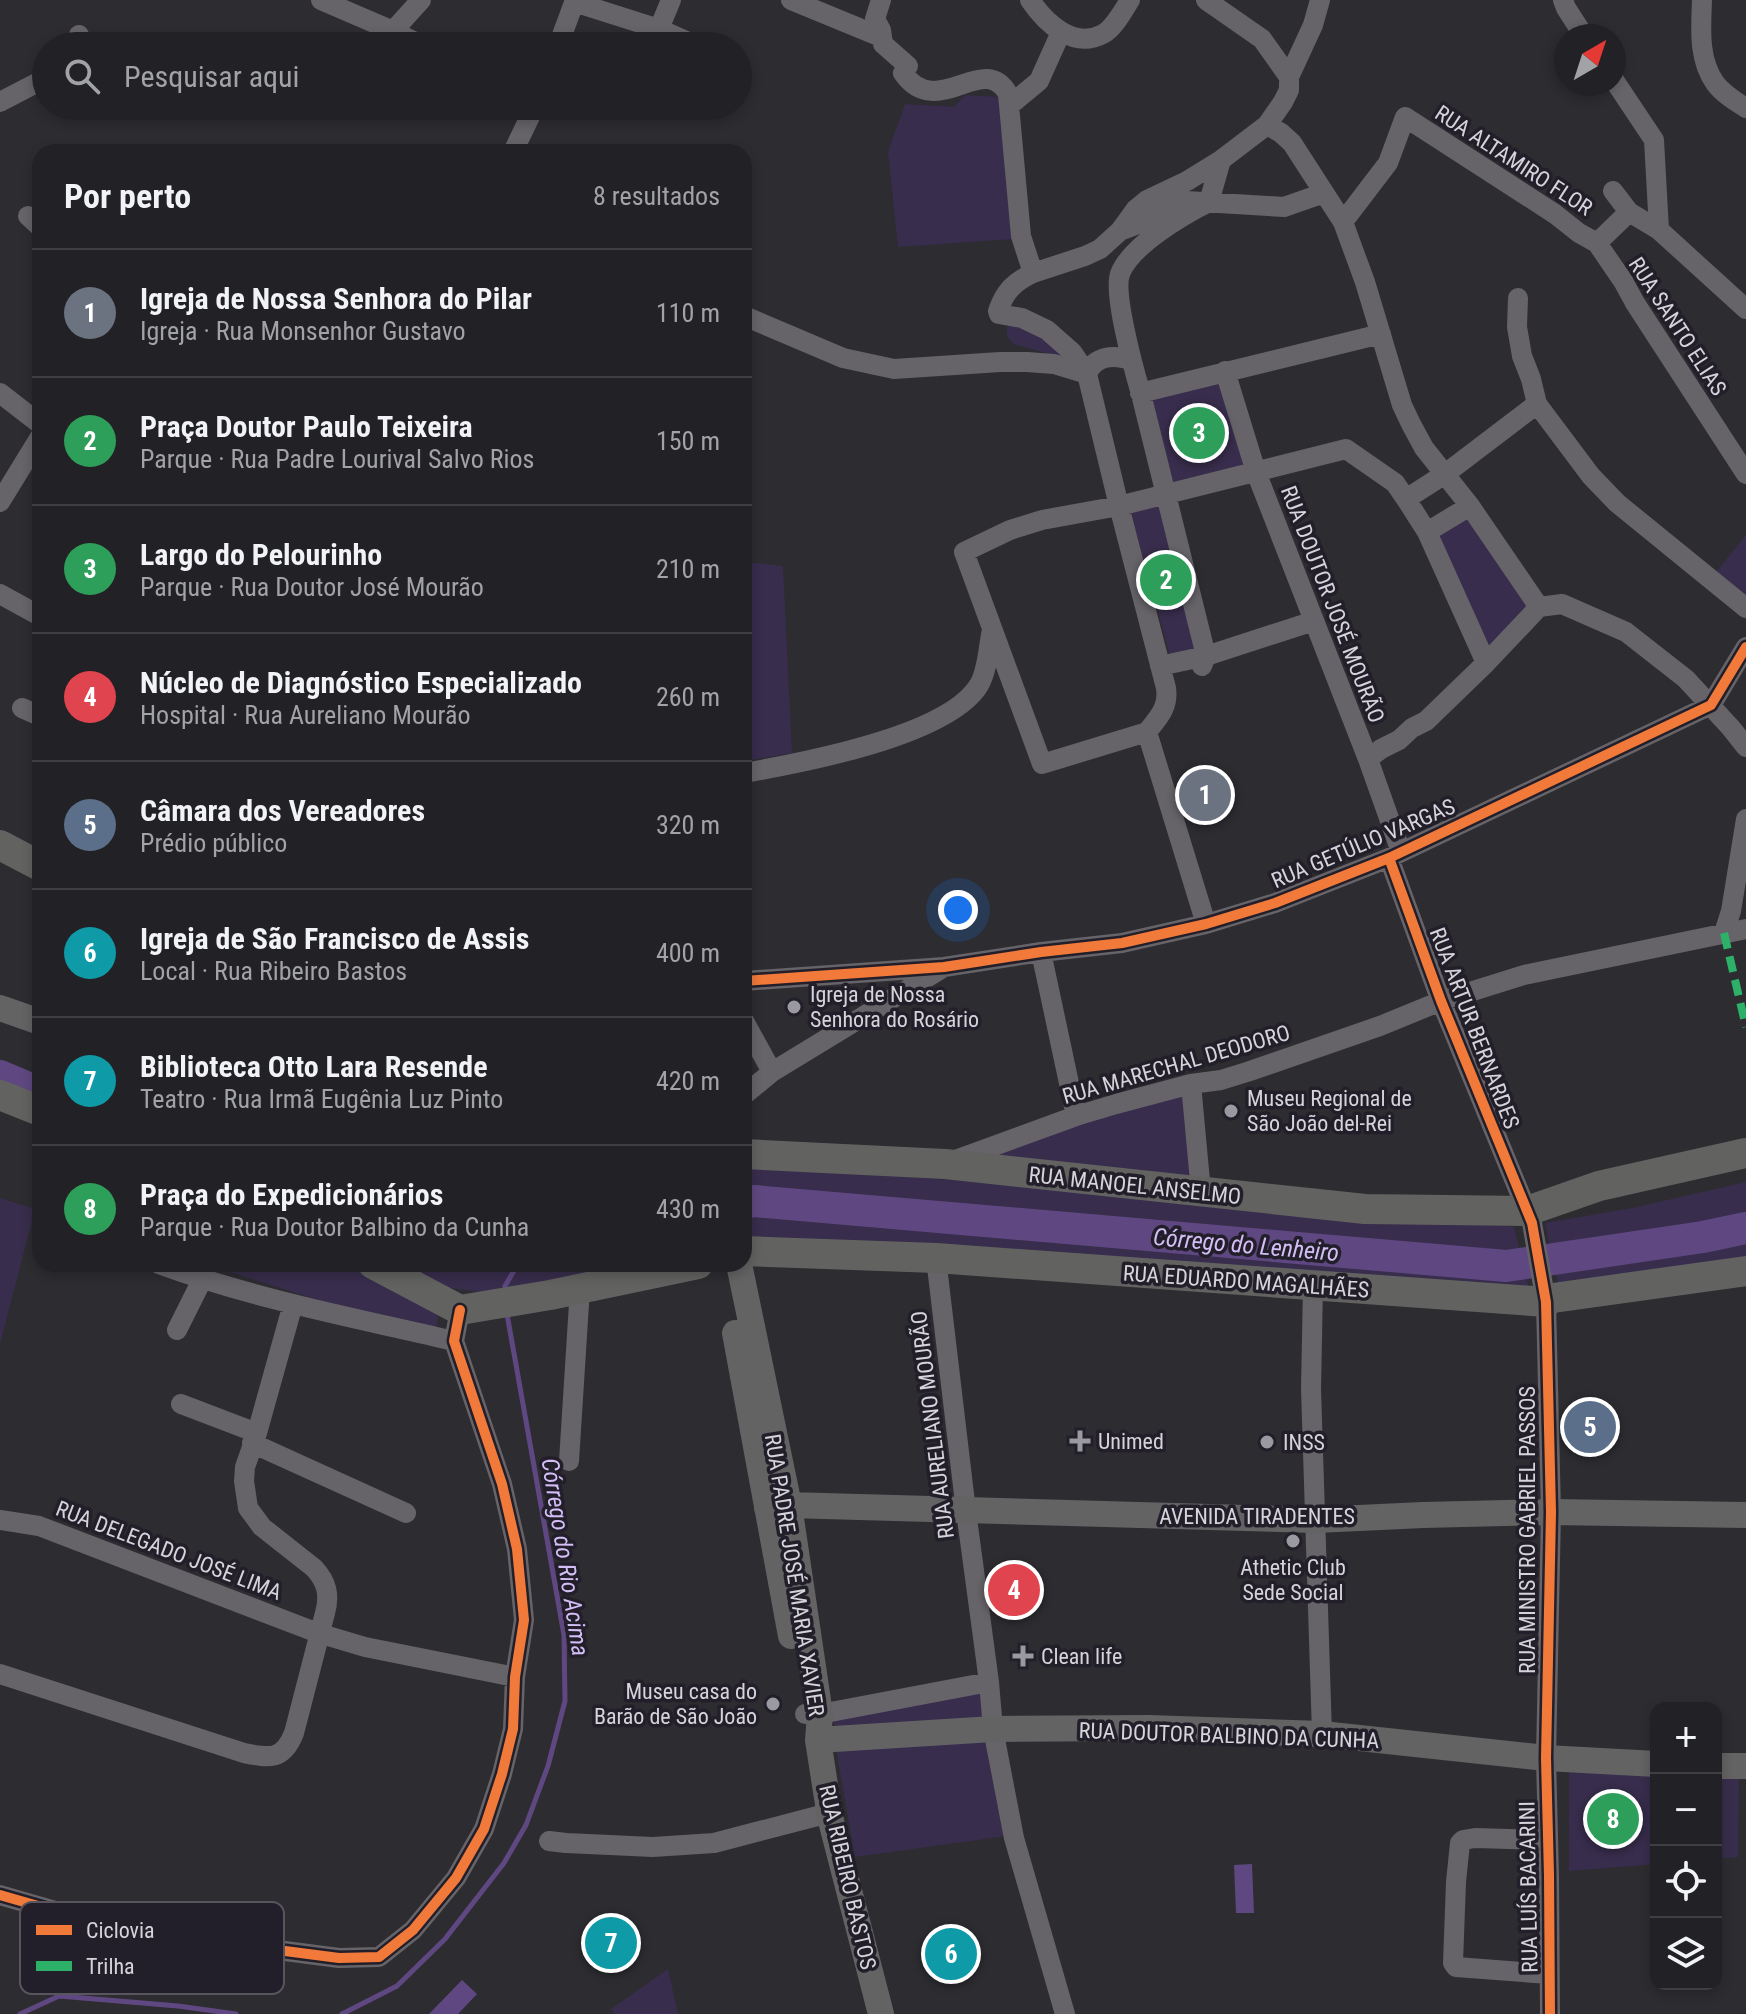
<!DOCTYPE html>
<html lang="pt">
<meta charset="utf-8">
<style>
:root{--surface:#222125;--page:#2e2e32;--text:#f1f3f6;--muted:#a2a3a7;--line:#3f3e42;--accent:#b45309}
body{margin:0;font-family:"Roboto Condensed",sans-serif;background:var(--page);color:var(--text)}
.controls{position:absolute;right:24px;bottom:24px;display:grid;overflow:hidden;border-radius:16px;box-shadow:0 4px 12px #0003}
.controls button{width:72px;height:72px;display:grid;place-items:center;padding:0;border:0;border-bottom:2px solid var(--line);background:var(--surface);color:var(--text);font:40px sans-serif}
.compass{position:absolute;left:1554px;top:24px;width:72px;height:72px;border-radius:50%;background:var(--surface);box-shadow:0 4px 12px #0003;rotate:39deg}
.you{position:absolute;left:958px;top:910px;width:28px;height:28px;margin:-20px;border:6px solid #fff;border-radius:50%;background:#1a73e8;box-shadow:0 0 0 12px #1a73e833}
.badge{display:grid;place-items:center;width:52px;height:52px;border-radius:50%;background:var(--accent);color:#fff;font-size:26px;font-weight:700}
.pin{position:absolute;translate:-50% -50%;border:4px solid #fff;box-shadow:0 2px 8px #0006}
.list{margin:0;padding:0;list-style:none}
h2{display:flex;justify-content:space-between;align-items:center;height:104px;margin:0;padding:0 32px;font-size:34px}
h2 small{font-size:26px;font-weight:400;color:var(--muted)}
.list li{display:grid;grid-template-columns:52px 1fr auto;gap:24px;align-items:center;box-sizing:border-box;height:128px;padding:0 32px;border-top:2px solid var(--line)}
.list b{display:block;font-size:30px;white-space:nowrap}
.list p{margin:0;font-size:26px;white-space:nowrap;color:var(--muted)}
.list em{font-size:26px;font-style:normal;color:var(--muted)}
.icon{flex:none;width:44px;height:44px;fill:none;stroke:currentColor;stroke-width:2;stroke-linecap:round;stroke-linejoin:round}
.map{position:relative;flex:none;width:1746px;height:2014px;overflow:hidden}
.search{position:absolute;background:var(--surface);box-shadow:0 4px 12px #0003;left:32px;top:32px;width:720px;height:88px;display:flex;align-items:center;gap:20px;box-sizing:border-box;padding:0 28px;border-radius:44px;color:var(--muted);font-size:30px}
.panel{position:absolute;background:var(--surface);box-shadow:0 4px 12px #0003;left:32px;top:144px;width:720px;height:1128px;border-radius:24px}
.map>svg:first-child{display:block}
.green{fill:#382d4c}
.water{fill:#5f4881}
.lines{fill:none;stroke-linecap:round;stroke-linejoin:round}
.stream{stroke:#5f4881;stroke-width:5}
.river{stroke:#5f4881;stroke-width:32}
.minor{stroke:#666469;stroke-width:20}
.major{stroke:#636364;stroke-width:26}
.highway{stroke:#626361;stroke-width:30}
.quiet{stroke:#2db169;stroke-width:8;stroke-dasharray:16 8;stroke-linecap:butt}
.cycleway-casing{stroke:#231f2a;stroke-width:15}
.cycleway{stroke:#f17a3a;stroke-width:10}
.poi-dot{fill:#9b99a0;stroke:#231f2a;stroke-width:3}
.labels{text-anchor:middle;stroke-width:7;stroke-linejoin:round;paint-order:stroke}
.street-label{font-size:22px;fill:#d6d4db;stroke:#231f2a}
.poi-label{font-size:22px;fill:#d6d4db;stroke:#231f2a;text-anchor:start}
.water-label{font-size:24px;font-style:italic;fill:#d3bff6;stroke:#231f2a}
.key{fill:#231f2a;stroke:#59555f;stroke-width:2}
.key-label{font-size:22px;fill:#d6d4db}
</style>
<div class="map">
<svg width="1746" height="2014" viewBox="0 0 1746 2014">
<rect width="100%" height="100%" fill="#2d2c31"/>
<!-- green -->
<path class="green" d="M965,95L998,97L1001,106L1013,239L898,247L888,152L905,104L954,107Z
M1013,323L1038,336L1071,360L1014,344C1007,338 1005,334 1008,325Z
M1224,380L1247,468L1173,486L1151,399Z
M1162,503L1202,648L1170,656L1130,511Z
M1471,513L1530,607L1489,649L1432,536Z
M1746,535V602L1713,576Z
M744,562L783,566L792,753L744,761Z
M1188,1088L1196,1180L968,1161Z
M744,1163L1514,1227L1530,1292L749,1239L744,1202Z
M1746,1182V1262L1560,1293L1545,1223L1632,1208Z
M0,1198L35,1209L0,1344Z
M205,1264H345L433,1304C438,1313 439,1317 436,1328L429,1330L312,1298Z
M398,1264H627L487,1293L450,1288Z
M981,1689L986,1726L835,1732L834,1719Z
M987,1737L1006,1836L855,1857L836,1749Z
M1569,1772L1656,1774V1864L1569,1871Z
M1716,1776H1739L1738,1857L1716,1859Z
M668,1969L678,2014H614L611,2009Z"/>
<!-- water -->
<path class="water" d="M1252,1864L1254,1913H1236L1234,1865Z
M462,1980L477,1994L458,2014H429Z"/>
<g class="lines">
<!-- stream -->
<path class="stream" d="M506,1292L505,1286L518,1264
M20,2014L59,1996L178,2006L236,2014
M342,2014L397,1986L445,1939L504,1863L526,1825L548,1766L565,1701L564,1635L507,1314"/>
<!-- river -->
<path class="river" d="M0,1076L40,1093
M744,1203L754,1201L1506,1266L1703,1237L1746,1228"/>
<!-- minor -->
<path class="minor" d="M321,0L393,31L423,46
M791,0L881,37
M881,0L875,19L881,30L883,44L908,66L903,73C937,122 984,50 1008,94L1021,236L1033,273C1014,282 1005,291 998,311L999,314L1022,318L1047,330L1072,352L1087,374L1119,506L1166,688C1169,708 1158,718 1147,732
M1030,0C1045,22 1073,50 1103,34C1114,28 1123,11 1130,0
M1206,0L1262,39L1289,77
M1563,0L1566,8L1584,36
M1702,0C1701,28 1698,59 1715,83C1723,94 1735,101 1746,108
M574,2L659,29L697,46
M659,29L671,0
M393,31L421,0
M76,46L79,35
M558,46L575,0
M1614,80L1654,140L1659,230
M0,102L46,78
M1010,105L1039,81L1061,32
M1267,125L1281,133L1292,143L1343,222L1365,282L1402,405L1411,424L1424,448L1470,506L1539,607
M513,152L535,106
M1613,191L1629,212L1659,230L1746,309
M28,216L40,227
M1343,222L1388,163L1405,117L1555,214L1579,233L1597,243L1623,281L1635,303L1746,474
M1120,231L1136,209L1147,200L1187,181L1221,160
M1597,243L1629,212
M1033,273L1085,256L1100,249L1120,231L1141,223L1186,201L1284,207L1324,193
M1518,298L1517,327L1522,356L1531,379L1537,404L1591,476L1617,503L1746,608
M744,316L843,358L894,369L1000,362H1027L1054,364L1087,374
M1225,371L1256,472L1368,759L1401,852
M1087,374C1095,355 1115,354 1132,361
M0,393L40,424
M1140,393L1381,334
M1406,499L1445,474L1537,404
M0,502L40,437
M1427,532L1470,506
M0,594L40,616
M1539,607L1562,604L1626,632L1686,679L1731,728L1746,747
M1160,666L1206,656L1314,621
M1202,666L1206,656C1184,569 1163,481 1141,394C1134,370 1113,294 1120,274C1130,246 1183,215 1209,202L1221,160L1267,125L1283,102L1289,90V77L1313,25L1320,0
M22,708L40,716
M1147,732L1042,764L964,552L1010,530L1042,520L1119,506L1346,449L1395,483L1406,499L1427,532L1486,663
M1147,732L1206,924
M1368,759L1381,749L1399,740L1412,728L1426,721L1486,663L1539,607
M744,773C801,763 948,736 979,685C988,670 988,647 992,630
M1389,858L1441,1001L1532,1223L1546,1302L1551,1512L1546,1758L1549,1875L1550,2014
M1724,933L1731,911L1746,819
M1041,952L1076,1116
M744,981L944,967L1041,952L1122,943L1206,924L1275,903L1389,858L1711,705L1746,647
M744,1021L772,1072
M1191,1084L1201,1192
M744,1095L772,1072L941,969
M953,1161L1076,1116L1116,1104L1191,1084L1221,1080L1250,1071L1380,1026L1441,1001L1524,975L1746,929
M936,1258L966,1511L989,1682L993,1729L1014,1838L1065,2014
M159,1264C255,1299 355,1318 454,1341
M1313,1286L1311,1389L1322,1734
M177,1330L202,1280
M181,1404L257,1433
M252,1443L406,1513
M569,1461L580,1288
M0,1520L39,1526L318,1633L365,1647L515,1677
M0,1674L244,1753C269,1758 283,1761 294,1733L325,1613C330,1595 327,1582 314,1568L262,1527L248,1508L244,1481L245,1467L257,1433L293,1304
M805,1714H820L989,1682
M1547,1840L1475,1838L1463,1840L1460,1843L1456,1882L1453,1963L1456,1967L1549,1974
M549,1841L566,1843L653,1847L714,1843L829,1813
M0,1895L59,1912L162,1922L285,1951L339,1958L379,1957L413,1930L456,1878L484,1829L502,1774L513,1729L515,1677L524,1620L517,1549L502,1484L454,1341L460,1310"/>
<!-- major -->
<path class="major" d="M0,1008L40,1022
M739,1264L789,1505L820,1714L818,1740L830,1817L881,2014
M735,1333L791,1636
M767,1508L789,1505L1316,1520L1423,1515L1551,1512L1746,1515
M818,1740L993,1729L1149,1728L1322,1734L1546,1758L1656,1764
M1716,1766H1746"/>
<!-- highway -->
<path class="highway" d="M0,845L40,866
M0,1095L40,1111
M744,1154L945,1164L1365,1209L1527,1211L1599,1186L1746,1153
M744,1251L936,1258L1546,1302L1553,1298L1746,1271
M373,1264L460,1310L550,1295L698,1264"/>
<!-- quiet -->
<path class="quiet" d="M1724,933L1746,1027"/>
<!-- cycleway casing -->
<g class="cycleway-casing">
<path id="cycleway" d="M1389,858L1441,1001L1532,1223L1546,1302L1551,1512L1546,1758L1549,1875L1550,2014
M744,981L944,967L1041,952L1122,943L1206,924L1275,903L1389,858L1711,705L1746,647
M0,1895L59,1912L162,1922L285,1951L339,1958L379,1957L413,1930L456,1878L484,1829L502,1774L513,1729L515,1677L524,1620L517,1549L502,1484L454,1341L460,1310"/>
</g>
<!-- cycleway -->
<use href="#cycleway" class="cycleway"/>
</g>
<!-- markers -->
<g class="poi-dot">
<circle cx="794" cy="1007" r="8"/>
<circle cx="1231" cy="1111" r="8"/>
<path d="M1076 1429h8v8h8v8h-8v8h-8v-8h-8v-8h8z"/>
<circle cx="1267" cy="1442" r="8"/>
<circle cx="1293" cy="1541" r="8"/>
<path d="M1019 1644h8v8h8v8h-8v8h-8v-8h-8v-8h8z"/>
<circle cx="773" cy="1704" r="8"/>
</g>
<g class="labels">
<!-- street labels -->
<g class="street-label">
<text transform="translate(1514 160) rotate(33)" y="8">RUA ALTAMIRO FLOR</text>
<text transform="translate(1678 326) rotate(57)" y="8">RUA SANTO ELIAS</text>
<text transform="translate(1333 604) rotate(69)" y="8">RUA DOUTOR JOSÉ MOURÃO</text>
<text transform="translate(1363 843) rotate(-23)" y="8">RUA GETÚLIO VARGAS</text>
<text transform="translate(1475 1028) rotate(69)" y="8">RUA ARTUR BERNARDES</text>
<text transform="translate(1176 1064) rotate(-16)" y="8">RUA MARECHAL DEODORO</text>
<text transform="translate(1135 1185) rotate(6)" y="8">RUA MANOEL ANSELMO</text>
<text transform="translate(1246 1281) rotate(4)" y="8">RUA EDUARDO MAGALHÃES</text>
<text transform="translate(932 1425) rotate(-97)" y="8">RUA AURELIANO MOURÃO</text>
<text x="1257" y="1524">AVENIDA TIRADENTES</text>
<text transform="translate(1527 1530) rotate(-90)" y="8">RUA MINISTRO GABRIEL PASSOS</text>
<text transform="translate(169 1550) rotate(21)" y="8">RUA DELEGADO JOSÉ LIMA</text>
<text transform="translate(795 1575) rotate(81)" y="8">RUA PADRE JOSÉ MARIA XAVIER</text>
<text transform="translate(1229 1735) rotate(2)" y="8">RUA DOUTOR BALBINO DA CUNHA</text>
<text transform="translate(848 1877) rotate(77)" y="8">RUA RIBEIRO BASTOS</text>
<text transform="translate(1528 1887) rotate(-91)" y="8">RUA LUÍS BACARINI</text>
</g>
<!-- poi labels -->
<g class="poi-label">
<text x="810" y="1002">Igreja de Nossa<tspan x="810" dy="25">Senhora do Rosário</tspan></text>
<text x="1247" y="1106">Museu Regional de<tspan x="1247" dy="25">São João del-Rei</tspan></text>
<text x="1098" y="1449">Unimed</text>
<text x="1283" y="1450">INSS</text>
<text x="1293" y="1575" text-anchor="middle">Athetic Club<tspan x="1293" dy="25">Sede Social</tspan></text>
<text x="1041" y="1664">Clean life</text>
<text x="757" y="1699" text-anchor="end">Museu casa do<tspan x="757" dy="25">Barão de São João</tspan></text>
</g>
<!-- water labels -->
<g class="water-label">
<text transform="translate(1246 1245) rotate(5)" y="8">Córrego do Lenheiro</text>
<text transform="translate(565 1557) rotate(81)" y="8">Córrego do Rio Acima</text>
</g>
</g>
<!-- legend -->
<rect x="20" y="1902" width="264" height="92" rx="12" class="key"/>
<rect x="36" y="1925" width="36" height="10" fill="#f17a3a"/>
<rect x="36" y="1961" width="36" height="10" fill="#2db169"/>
<g class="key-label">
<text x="86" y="1938">Ciclovia</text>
<text x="86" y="1974">Trilha</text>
</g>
</svg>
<div class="controls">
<button>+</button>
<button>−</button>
<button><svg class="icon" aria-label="locate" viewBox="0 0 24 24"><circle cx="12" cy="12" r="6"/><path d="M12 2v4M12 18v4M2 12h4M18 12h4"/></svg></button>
<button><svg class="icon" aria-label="layers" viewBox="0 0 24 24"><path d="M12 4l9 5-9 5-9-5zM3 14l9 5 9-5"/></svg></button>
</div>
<svg class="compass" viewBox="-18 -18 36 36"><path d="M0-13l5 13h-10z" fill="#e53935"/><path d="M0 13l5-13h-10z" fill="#a2a3a7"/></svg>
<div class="you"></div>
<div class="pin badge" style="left:1205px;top:795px;background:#6b7280">1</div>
<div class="pin badge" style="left:1166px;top:580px;background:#2e9e5b">2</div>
<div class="pin badge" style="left:1199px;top:433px;background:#2e9e5b">3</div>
<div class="pin badge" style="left:1014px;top:1590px;background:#e0444e">4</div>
<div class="pin badge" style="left:1590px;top:1427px;background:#5c6f8a">5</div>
<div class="pin badge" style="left:951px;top:1954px;background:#0f9aa8">6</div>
<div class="pin badge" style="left:611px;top:1943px;background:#0f9aa8">7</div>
<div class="pin badge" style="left:1613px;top:1819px;background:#2e9e5b">8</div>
<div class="search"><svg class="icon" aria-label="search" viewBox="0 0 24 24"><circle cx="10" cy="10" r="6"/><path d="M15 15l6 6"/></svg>Pesquisar aqui</div>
<section class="panel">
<h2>Por perto<small>8 resultados</small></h2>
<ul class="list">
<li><span class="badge" style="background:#6b7280">1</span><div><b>Igreja de Nossa Senhora do Pilar</b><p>Igreja · Rua Monsenhor Gustavo</p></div><em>110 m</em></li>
<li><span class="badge" style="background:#2e9e5b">2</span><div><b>Praça Doutor Paulo Teixeira</b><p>Parque · Rua Padre Lourival Salvo Rios</p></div><em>150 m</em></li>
<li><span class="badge" style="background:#2e9e5b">3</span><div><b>Largo do Pelourinho</b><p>Parque · Rua Doutor José Mourão</p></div><em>210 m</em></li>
<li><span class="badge" style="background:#e0444e">4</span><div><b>Núcleo de Diagnóstico Especializado</b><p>Hospital · Rua Aureliano Mourão</p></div><em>260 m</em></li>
<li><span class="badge" style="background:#5c6f8a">5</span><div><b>Câmara dos Vereadores</b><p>Prédio público</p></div><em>320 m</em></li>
<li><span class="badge" style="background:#0f9aa8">6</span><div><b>Igreja de São Francisco de Assis</b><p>Local · Rua Ribeiro Bastos</p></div><em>400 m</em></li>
<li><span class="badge" style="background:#0f9aa8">7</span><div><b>Biblioteca Otto Lara Resende</b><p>Teatro · Rua Irmã Eugênia Luz Pinto</p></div><em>420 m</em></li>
<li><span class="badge" style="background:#2e9e5b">8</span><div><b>Praça do Expedicionários</b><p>Parque · Rua Doutor Balbino da Cunha</p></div><em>430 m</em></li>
</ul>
</section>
</div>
